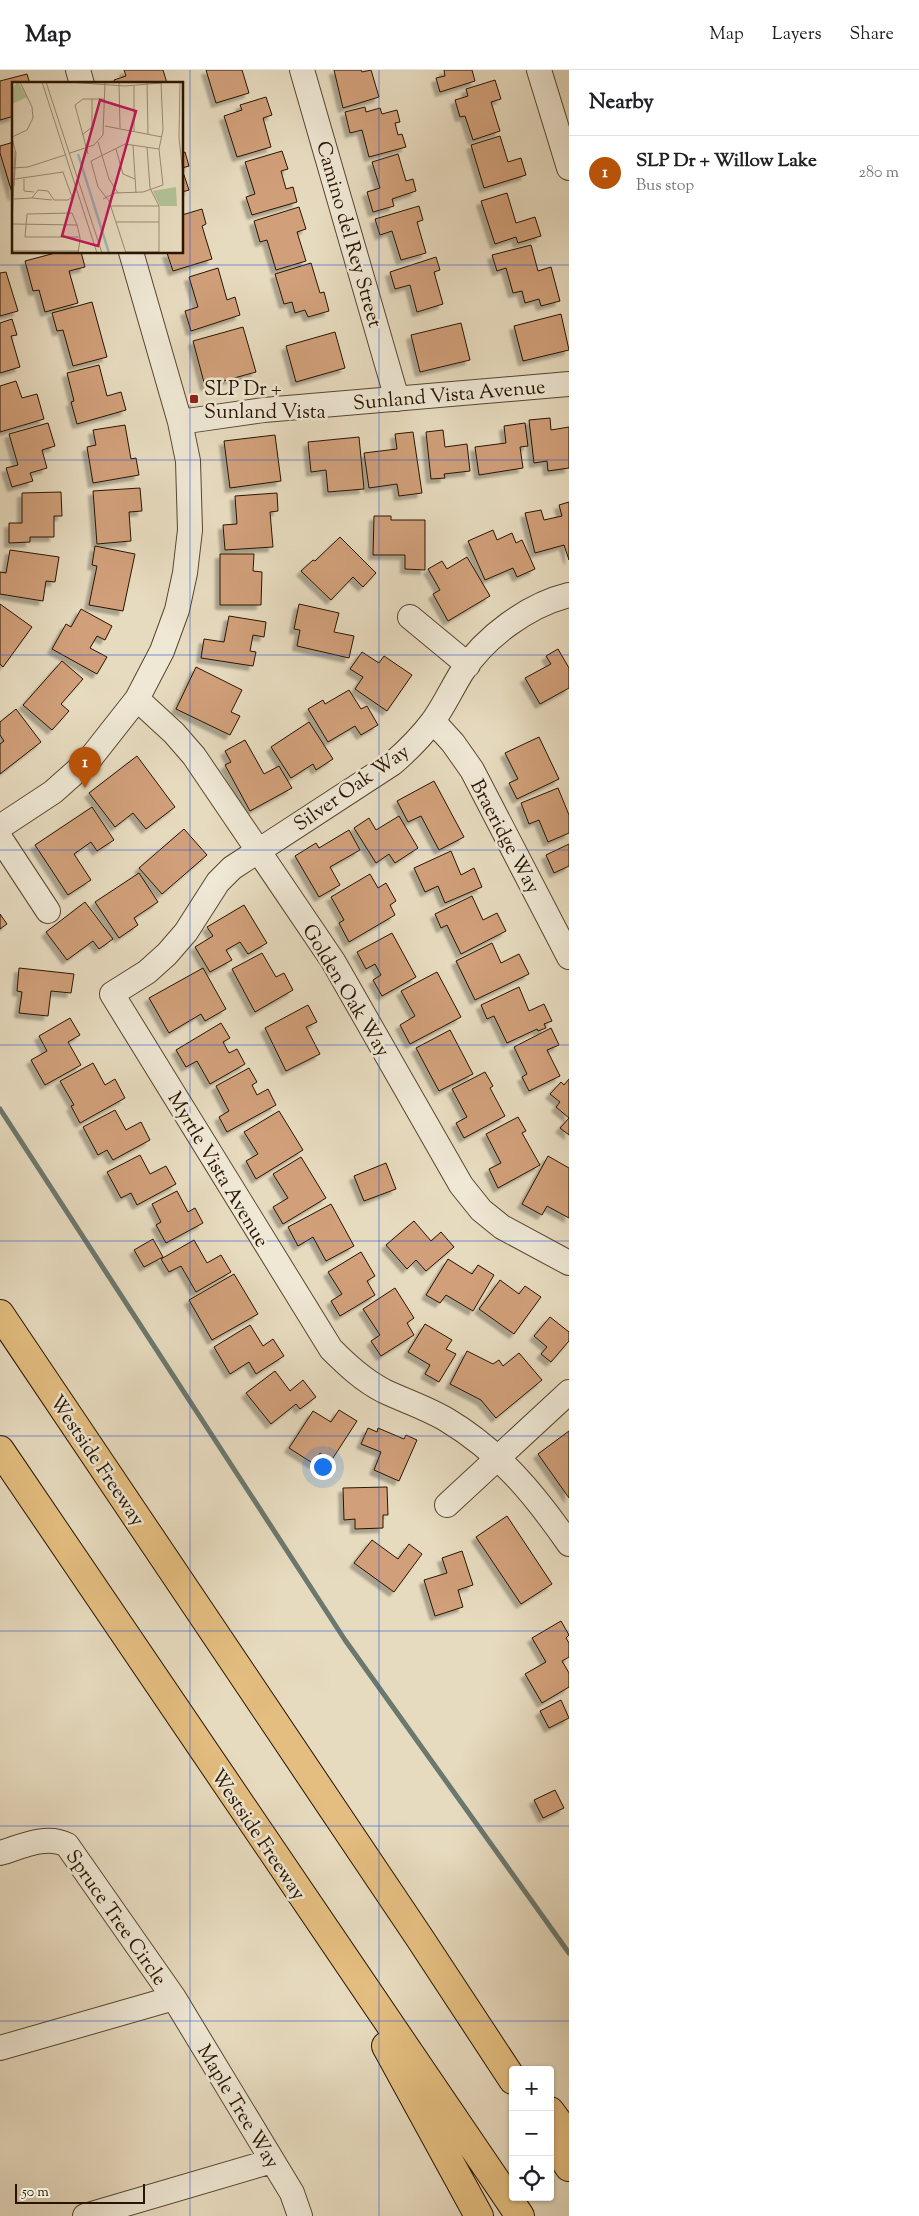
<!DOCTYPE html>
<meta charset="utf-8">
<style>
:root{--surface:#fff;--page:#f6f6f6;--text:#202124;--muted:#757577;--line:#e0e0e0;--accent:#b45309}
body{margin:0;font-family:"Sorts Mill Goudy",serif;background:var(--page);color:var(--text)}
.controls{position:absolute;right:15px;bottom:15px;display:grid;overflow:hidden;border-radius:5px;box-shadow:0 1px 4px #0004}
.controls button{width:45px;height:45px;display:grid;place-items:center;padding:0;border:0;border-bottom:1px solid var(--line);background:var(--surface);color:var(--text);font:25px sans-serif}
.scale{position:absolute;left:15px;bottom:12px;width:130px;box-sizing:border-box;padding-left:5px;border:2px solid #281400;border-top:0;font-size:14px;line-height:18px;white-space:nowrap;color:#281400;-webkit-text-stroke:4px #efe8d5;paint-order:stroke}
.you{position:absolute;left:322px;top:1396px;width:18px;height:18px;margin:-12px;border:4px solid #fff;border-radius:50%;background:#1a73e8;box-shadow:0 0 0 8px #1a73e833}
.badge{display:grid;place-items:center;width:32px;height:32px;border-radius:50%;background:var(--accent);color:#fff;font-size:16px;font-weight:700}
.pin{position:absolute;translate:-50% -41px;filter:drop-shadow(0 1px 2px #0008)}
.pin::after{content:'';position:absolute;top:26px;width:18px;height:15px;background:inherit;clip-path:polygon(0 0,100% 0,50% 100%)}
.list{margin:0;padding:0;list-style:none}
h2{display:flex;justify-content:space-between;align-items:center;height:65px;margin:0;padding:0 20px;font-size:21px}
h2 small{font-size:16px;font-weight:400;color:var(--muted)}
.list li{display:grid;grid-template-columns:32px 1fr auto;gap:15px;align-items:center;box-sizing:border-box;height:75px;padding:0 20px;border-top:1px solid var(--line)}
.list b{display:block;font-size:19px;white-space:nowrap}
.list p{margin:0;font-size:16px;white-space:nowrap;color:var(--muted)}
.list em{font-size:16px;font-style:normal;color:var(--muted)}
.icon{flex:none;width:28px;height:28px;fill:none;stroke:currentColor;stroke-width:2;stroke-linecap:round;stroke-linejoin:round}
.map{position:relative;flex:none;width:569px;height:2146px;overflow:hidden}
header{display:flex;align-items:center;gap:30px;box-sizing:border-box;height:70px;padding:0 25px;background:var(--surface);border-bottom:1px solid var(--line)}
header strong{font-size:24px}
nav{display:flex;gap:28px;margin-inline-start:auto;font-size:18px}
main{display:flex}
aside{flex:1;background:var(--surface)}
.map>svg:first-child{display:block}
.lines{fill:none;stroke-linecap:round;stroke-linejoin:round}
.stream{stroke:#6b786e;stroke-width:5}
.building{fill:#d1a07a;stroke:#281400;filter:url(#shadow)}
.minor-casing{stroke:#584630;stroke-width:26}
.highway-casing{stroke:#281400;stroke-width:30}
.minor{stroke:#efe8d5;stroke-width:24}
.highway{stroke:#e4be80;stroke-width:28}
.grid{fill:none;stroke:#1d4ed8;stroke-width:1;stroke-opacity:0.55}
.poi-dot{fill:#8f2418;stroke:#efe8d5;stroke-width:2}
.labels{text-anchor:middle;stroke-width:5;stroke-linejoin:round;paint-order:stroke}
.street-label{font-size:20px;fill:#281400;stroke:#efe8d5}
.poi-label{font-size:20px;fill:#281400;stroke:#efe8d5;text-anchor:start}
.inset-river{fill:none;stroke:#98bab8;stroke-width:2.5}
.inset-road{fill:none;stroke:#9b8b73;stroke-width:1}
.view{fill:#c2185b;fill-opacity:0.15;stroke:#c2185b;stroke-width:2.5}
.inset-edge{fill:none;stroke:#281400;stroke-width:2.5}
</style>
<header>
<strong>Map</strong>
<nav><a>Map</a><a>Layers</a><a>Share</a></nav>
</header>
<main>
<div class="map">
<svg width="569" height="2146" viewBox="0 0 569 2146">
<defs>
<filter id="shadow"><feDropShadow dx="-4.5" dy="4.5" stdDeviation="1" flood-color="#0004"/></filter>
</defs>
<rect width="100%" height="100%" fill="#e7dbbf"/>
<filter id="stains"><feTurbulence type="fractalNoise" baseFrequency=".004" numOctaves="4"/><feColorMatrix values="0 0 0 0 .2 0 0 0 0 .09 0 0 0 0 .02 0 0 0 .5 -.17"/></filter>
<radialGradient id="worn" r=".72"><stop offset=".6" stop-color="#630" stop-opacity="0"/><stop offset="1" stop-color="#630" stop-opacity=".3"/></radialGradient>
<g class="lines">
<!-- stream -->
<path class="stream" d="M0,1039L345,1570L569,1883"/>
</g>
<!-- building -->
<path class="building" d="M124,0H163L167,13L115,14L114,10L126,6Z
M206,0H242L249,23L216,33Z
M334,0H361L362,2L371,0L379,27L343,38Z
M444,0H472L475,11L440,22L436,8L445,6Z
M27,4L30,14H14V46L0,50V11Z
M495,10L501,29L491,32L500,61L473,70L465,46L460,47L455,30L468,26L466,19Z
M266,27L272,45L263,48L271,77L237,87L224,46L242,40L240,35Z
M365,37L366,42L380,38L382,44L397,40L400,52L395,53L398,65L402,64L406,77L369,87L362,60L350,63L345,42Z
M500,66L508,92L521,88L526,105L484,118L471,75Z
M14,72V126H13L0,83V76Z
M282,81L288,99L281,101L286,119L293,117L297,132L252,145L246,127L255,124L245,92Z
M185,82L189,96L182,98V83Z
M398,84L406,111L413,109L416,121L392,129L394,136L373,142L367,122L380,118L372,92Z
M182,99L189,120L182,122Z
M507,123L516,153L535,147L541,166L518,173L516,167L495,174L481,131Z
M419,136L423,150L417,152L426,183L401,190L392,161L380,165L375,149Z
M299,137L306,159L297,162L306,191L276,200L267,170L260,172L254,151Z
M202,139L206,154L202,156L212,189L173,201L167,183L182,182V145Z
M531,175L538,201L551,197L560,231L541,236L539,229L525,233L522,221L513,223L506,198L497,201L492,185Z
M59,182H81L85,197L69,201L78,233L45,242L39,220L33,221L25,191Z
M436,187L440,200L434,202L443,234L417,242L410,215L395,219L390,202Z
M311,193L320,223L324,222L329,241L308,247L305,240L295,243L292,232L284,234L275,204Z
M218,198L227,230L235,227L240,245L191,261L185,241L198,237L189,207Z
M6,202L18,241L0,246V203Z
M92,232L107,287L73,296L63,260L57,261L52,243Z
M561,244L569,280L523,291L514,256Z
M12,249L17,265L11,266L20,297L0,303V253Z
M461,253L470,290L420,302L411,265Z
M243,257L256,302L205,316L193,271Z
M335,262L345,298L296,312L286,276Z
M99,295L107,326L121,322L126,340L77,354L71,332L74,331L67,303Z
M16,311L22,328L37,324L44,349L0,362V316Z
M550,348L551,360L569,357V398L548,401L547,391L534,393L529,350Z
M48,353L55,376L42,380L47,398L30,403L33,411L12,417L6,398L18,395L9,364Z
M525,353L528,376L520,377L523,398L479,405L475,377L506,373L504,356Z
M125,355L131,389L136,388L139,405L93,413L87,377L96,375L93,360Z
M443,360L445,377L467,374L470,401L444,404L445,408L431,409L426,362Z
M413,362L422,423L399,426L397,414L369,418L364,383L397,379L395,364Z
M275,365L281,411L230,418L224,371Z
M359,367L364,419L328,422L326,400L311,402L308,372Z
M140,418L142,441L129,442L131,471L97,474L93,421Z
M61,422L62,446H54V467H30V472L9,473V453H22V423Z
M277,423L278,441L270,442L273,477L225,480L223,455L237,454L235,426Z
M569,432V490L564,475L535,483L525,443L541,440L544,450L562,446L559,435Z
M374,446H391V450H425V500L405,499V485H373Z
M493,460L497,470L512,463L516,473L522,470L535,499L517,507L513,498L485,510L468,471Z
M340,467L376,503L363,517L353,507L331,530L301,501L313,490L315,491Z
M95,476L135,484L123,541L89,535L97,496L92,495Z
M10,480L59,487L55,512L46,511L43,531L0,524V502L6,503Z
M220,484H254L253,501L262,502L261,535H220Z
M467,487L490,526L448,551L433,524L440,520L428,499L442,491L447,499Z
M0,534L32,557L3,597L0,594Z
M299,534L339,543L334,562L354,566L349,588L297,576L300,560L294,559Z
M81,539L112,556L105,570L97,566L90,578L107,587L97,604L52,579L66,554L71,557Z
M229,546L266,552L264,567L253,565L250,581L256,582L253,596L201,588L204,569L224,572Z
M558,579L569,598V618L540,634L525,608L551,594L546,586Z
M362,582L379,593L384,586L412,605L387,641L355,619L363,607L350,599Z
M62,591L83,609L61,634L69,641L52,660L23,635Z
M196,597L242,620L231,642L240,646L230,665L176,639Z
M349,620L361,639L367,636L378,655L361,665L355,656L328,672L308,639L323,630L325,634Z
M16,639L41,672L0,704V674L4,671L0,665V652Z
M309,652L333,689L316,700L313,694L291,708L271,677Z
M539,667L559,709L517,729L509,713L518,709L505,683Z
M245,670L264,704L279,696L292,718L250,741L225,695L231,692L225,681Z
M137,686L175,737L146,759L133,743L115,757L89,723Z
M434,711L464,767L439,780L421,746L408,752L397,731Z
M558,718L569,745V763L548,772L539,750L529,754L521,733Z
M92,737L114,770L97,781L91,772L74,784L91,810L68,825L35,775Z
M399,746L418,778L395,793L389,784L376,793L354,758L369,748L376,760Z
M184,759L207,785L162,824L139,798Z
M349,760L360,780L330,797L340,815L319,827L295,786L316,773L319,778Z
M569,774V796L554,803L546,785Z
M451,781L461,805L474,798L482,817L445,833L438,816L425,822L414,798Z
M139,803L158,832L134,848L138,855L119,868L95,832Z
M370,804L378,818L386,813L396,831L390,835L395,845L349,872L339,853L344,850L331,827Z
M472,826L483,850L497,843L506,861L461,884L447,855L441,858L435,844Z
M85,832L113,869L99,879L93,871L67,890L46,862Z
M244,835L267,873L248,884L240,872L226,880L232,890L210,902L195,877L213,866L207,857Z
M0,844L7,854L0,859Z
M392,863L416,907L382,926L373,910L381,905L375,894L366,899L357,882Z
M492,873L501,893L519,884L529,904L475,930L456,891Z
M262,883L276,907L284,903L293,920L255,942L232,899Z
M19,898L74,904L71,923L51,921L48,946L19,943L22,922L17,921Z
M203,898L226,939L205,951L201,944L169,963L149,928Z
M437,902L461,947L410,974L400,955L415,946L401,921Z
M519,917L529,941L544,934L552,951L544,954L546,958L538,961L537,959L507,973L494,946L487,949L481,935Z
M308,935L317,952L306,957L320,984L286,1001L265,958Z
M70,948L80,965L68,972L81,995L45,1015L31,990L47,981L39,966Z
M221,953L230,968L223,972L229,983L237,979L245,994L210,1014L197,991L186,997L176,980Z
M551,958L559,975L547,980L560,1006L529,1021L522,1007L527,1004L514,977Z
M450,960L473,1004L439,1021L416,978Z
M93,993L105,1015L115,1009L125,1028L80,1053L71,1036L74,1035L60,1011Z
M249,998L257,1012L252,1015L257,1025L268,1019L276,1035L227,1062L219,1047L229,1041L216,1016Z
M485,1002L493,1016L490,1018L505,1046L464,1068L456,1053L467,1047L452,1019Z
M569,1009V1065L560,1058L569,1048L556,1037L560,1032L550,1024L561,1012L564,1015Z
M115,1040L126,1060L141,1052L150,1070L113,1090L107,1080L98,1085L83,1057Z
M279,1041L303,1080L256,1109L246,1091L258,1084L244,1062Z
M518,1047L526,1061L522,1063L540,1095L498,1118L489,1099L501,1093L486,1064Z
M140,1085L150,1104L166,1096L176,1114L137,1135L131,1123L121,1128L107,1102Z
M548,1086L569,1098V1148L547,1136L542,1145L522,1134Z
M301,1087L326,1128L283,1154L273,1137L288,1128L273,1104Z
M386,1093L396,1119L364,1131L354,1106Z
M177,1121L188,1142L195,1138L203,1153L166,1173L156,1155L161,1152L152,1134Z
M331,1134L354,1176L326,1191L313,1167L298,1176L288,1157Z
M414,1151L431,1171L441,1162L454,1177L426,1201L416,1190L407,1199L386,1175Z
M153,1169L163,1187L144,1197L134,1180Z
M194,1170L207,1193L221,1185L231,1202L196,1222L181,1196L169,1202L161,1189Z
M361,1182L375,1206L367,1211L375,1225L340,1246L331,1231L342,1224L328,1202Z
M448,1189L472,1204L478,1195L494,1205L473,1241L446,1225L440,1233L426,1225Z
M234,1204L258,1244L212,1270L189,1230Z
M500,1210L519,1224L525,1216L541,1227L514,1264L479,1239Z
M395,1218L414,1248L407,1253L414,1265L381,1286L371,1271L380,1265L363,1239Z
M550,1247L569,1262V1271L551,1292L541,1284L547,1277L534,1266Z
M425,1254L452,1270L446,1279L456,1284L439,1312L425,1304L430,1295L408,1282Z
M250,1255L263,1276L273,1269L284,1286L256,1304L249,1292L230,1304L214,1277Z
M467,1281L493,1294L499,1290L503,1296L519,1283L542,1310L496,1348L481,1330L450,1314Z
M275,1301L290,1321L303,1310L316,1327L300,1339L296,1334L271,1354L246,1323Z
M339,1340L357,1351L331,1391L320,1383L314,1394L289,1378L313,1341L331,1352Z
M368,1358L377,1362L378,1358L404,1369L406,1365L417,1370L399,1411L374,1400L381,1382L361,1374Z
M569,1361V1428L538,1384Z
M387,1417L388,1445H383V1458L355,1459V1449L344,1450L343,1418Z
M507,1446L552,1514L521,1534L476,1467Z
M372,1470L398,1489L409,1474L422,1484L394,1522L354,1493Z
M462,1481L473,1515L458,1520L463,1537L435,1546L424,1510L447,1503L442,1488Z
M561,1551L569,1565L566,1568L569,1573V1587L562,1591L569,1603V1617L542,1633L525,1604L546,1592L532,1568Z
M561,1630L569,1648L549,1658L540,1641Z
M555,1720L564,1738L543,1748L534,1730Z"/>
<g class="lines">
<!-- minor casing -->
<g class="minor-casing">
<path id="minor" d="M78,0L82,14
M302,0L397,329
M539,0L569,98
M180,352L264,340L569,314
M569,525C528,535 485,567 462,602C452,618 444,636 433,651C421,667 408,680 393,693L232,798L218,812L186,862L167,884L147,902L112,924L331,1279C347,1295 363,1310 384,1321C405,1331 427,1338 447,1350C499,1381 535,1425 569,1474
M410,547L468,595
M137,629L174,663L194,686L333,891L461,1115L481,1140L502,1157L569,1193
M433,651L453,673L472,700L569,887
M0,757L53,722L89,690L137,629L162,581L177,540L185,503L190,460L188,391L180,352L131,182
M0,768L48,841
M447,1435L569,1322
M0,1783C21,1777 46,1764 67,1775L174,1928L292,2123L300,2146
M0,1978L174,1928
M85,2146L272,2091"/>
</g>
<!-- highway casing -->
<g class="highway-casing">
<path id="highway" d="M0,1244L419,1867L513,2010
M0,1380L520,2146
M386,1976L479,2146
M550,2041L569,2067
M550,2068L569,2097"/>
</g>
<!-- minor -->
<use href="#minor" class="minor"/>
<!-- highway -->
<use href="#highway" class="highway"/>
</g>
<!-- grid -->
<path class="grid" d="M190,0V2146M379,0V2146M0,195H569M0,390H569M0,585H569M0,780H569M0,975H569M0,1171H569M0,1366H569M0,1561H569M0,1756H569M0,1951H569"/>
<!-- markers -->
<rect class="poi-dot" x="189" y="324" width="10" height="10" rx="2.5"/>
<g class="labels">
<!-- street labels -->
<g class="street-label">
<text transform="translate(350 164) rotate(74)" y="7">Camino del Rey Street</text>
<text transform="translate(449 324) rotate(-5)" y="7">Sunland Vista Avenue</text>
<text transform="translate(351 717) rotate(-35)" y="7">Silver Oak Way</text>
<text transform="translate(506 766) rotate(62)" y="7">Braeridge Way</text>
<text transform="translate(347 920) rotate(59)" y="7">Golden Oak Way</text>
<text transform="translate(219 1099) rotate(59)" y="7">Myrtle Vista Avenue</text>
<text transform="translate(98 1390) rotate(56)" y="7">Westside Freeway</text>
<text transform="translate(259 1764) rotate(56)" y="7">Westside Freeway</text>
<text transform="translate(117 1847) rotate(55)" y="7">Spruce Tree Circle</text>
<text transform="translate(239 2036) rotate(59)" y="7">Maple Tree Way</text>
</g>
<!-- poi labels -->
<g class="poi-label">
<text x="204" y="325">SLP Dr +<tspan x="204" dy="23">Sunland Vista</tspan></text>
</g>
</g>
<!-- overview -->
<g transform="translate(12 12)">
<rect width="171" height="171" fill="#e7dbbf"/>
<path d="M6,0L15,15L0,22V6ZM164,105L165,124H148L141,109Z" fill="#b2c195"/>
<path class="inset-river" d="M66,72L97,171"/>
<path class="inset-road" d="M30,0L85,171M34,0L90,171M56,0L113,4L149,1M107,0L108,46M135,0L136,52M168,0L167,56L172,102M122,4V49M93,44L150,55M70,53L80,45V17M0,55L15,48L21,36L20,25L8,0M0,57L4,71L2,104M86,60L97,97L106,111M121,63L124,111M135,65L138,106L147,124V171M104,67L111,92L123,97M58,71L82,63L91,53L93,0M76,72L63,23L71,17H93M0,86L16,85L53,73M12,97V109L22,110M20,116L40,118M2,117L20,116L26,108L36,109L42,118H56L60,115L51,90L3,97M91,117L103,111L131,110L151,103L147,67L151,48L149,0M99,124H147M104,140H147M1,142L65,143M0,146L3,69M0,169H67M114,170H147M66,171L68,158V155L65,143L60,131L15,132L13,155H68M114,171L97,119L86,105L79,79L113,62L147,67"/>
<path class="view" d="M88,18L124,29L86,164L50,154Z"/>
<rect width="171" height="171" class="inset-edge"/>
</g>
<rect width="100%" height="100%" filter="url(#stains)"/>
<rect width="100%" height="100%" fill="url(#worn)"/>
</svg>
<div class="controls">
<button>+</button>
<button>−</button>
<button><svg class="icon" aria-label="locate" viewBox="0 0 24 24"><circle cx="12" cy="12" r="6"/><path d="M12 2v4M12 18v4M2 12h4M18 12h4"/></svg></button>
</div>
<div class="scale">50 m</div>
<div class="you"></div>
<div class="pin badge" style="left:85px;top:718px">1</div>
</div>
<aside>
<h2>Nearby<small></small></h2>
<ul class="list">
<li><span class="badge">1</span><div><b>SLP Dr + Willow Lake</b><p>Bus stop</p></div><em>280 m</em></li>
</ul>
</aside>
</main>
